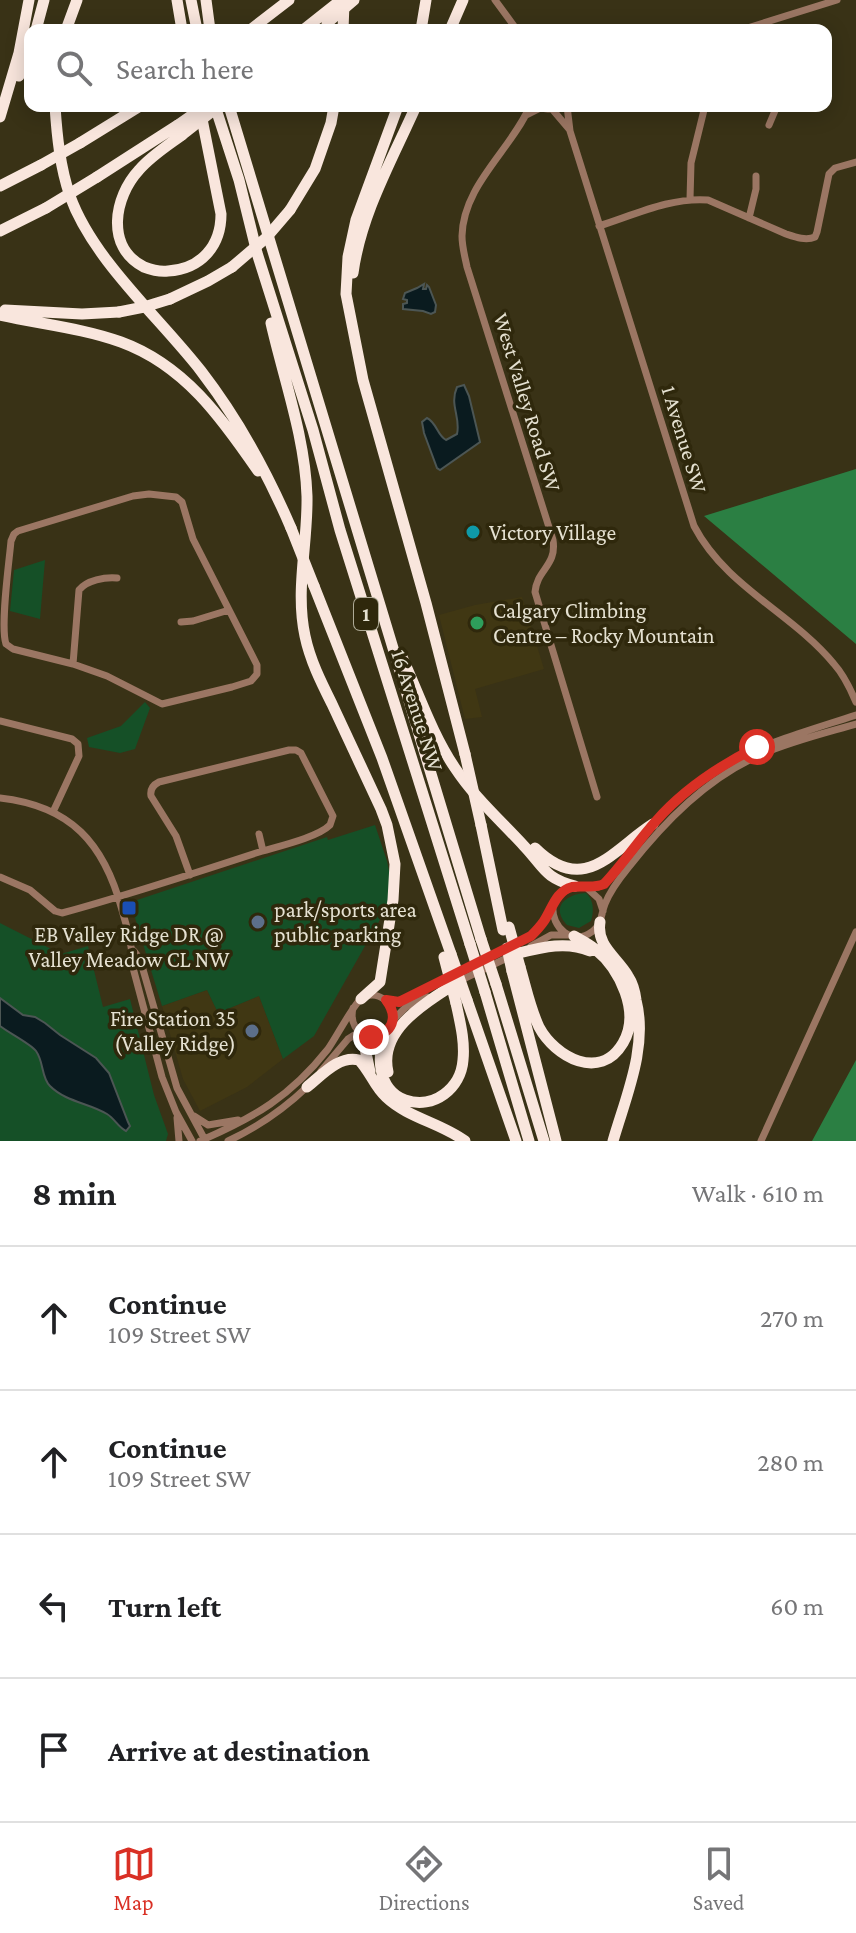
<!DOCTYPE html>
<meta charset="utf-8">
<style>
:root{--surface:#fff;--page:#f2f2f2;--text:#202124;--muted:#757577;--line:#e0e0e0;--accent:#d93025}
body{margin:0;font-family:"Crimson Pro",serif;background:var(--page);color:var(--text)}
.stop{position:absolute;width:24px;height:24px;margin:-18px;border:6px solid #d93025;border-radius:50%;background:#fff}
.stop.end{background:#d93025;border-color:#fff;box-shadow:0 2px 8px #0008}
.list{margin:0;padding:0;list-style:none}
h2{display:flex;justify-content:space-between;align-items:center;height:104px;margin:0;padding:0 32px;font-size:34px}
h2 small{font-size:26px;font-weight:400;color:var(--muted)}
.list li{display:grid;grid-template-columns:52px 1fr auto;gap:24px;align-items:center;box-sizing:border-box;height:144px;padding:0 32px;border-top:2px solid var(--line)}
.list b{display:block;font-size:30px;white-space:nowrap}
.list p{margin:0;font-size:26px;white-space:nowrap;color:var(--muted)}
.list em{font-size:26px;font-style:normal;color:var(--muted)}
.icon{flex:none;width:44px;height:44px;fill:none;stroke:currentColor;stroke-width:2;stroke-linecap:round;stroke-linejoin:round}
.map{position:relative;flex:none;width:856px;height:1141px;overflow:hidden}
.search{position:absolute;background:var(--surface);box-shadow:0 4px 20px #0003;left:24px;right:24px;top:24px;height:88px;display:flex;align-items:center;gap:20px;box-sizing:border-box;padding:0 28px;border-radius:16px;color:var(--muted);font-size:30px}
.sheet{height:680px;background:var(--surface)}
nav{display:flex;justify-content:space-around;align-items:center;box-sizing:border-box;height:112px;border-top:2px solid var(--line);background:var(--surface);font-size:22px;color:var(--muted)}
nav a{display:grid;justify-items:center;gap:4px}
nav .on{color:var(--accent)}
.map>svg:first-child{display:block}
.built{fill:#403713}
.green{fill:#155027}
.forest{fill:#2b7f43}
.water{fill:#0a1b1f;stroke:#4c5654;stroke-width:2}
.lines{fill:none;stroke-linecap:round;stroke-linejoin:round}
.minor{stroke:#9b7663;stroke-width:7}
.highway{stroke:#f9e6dd;stroke-width:11}
.highway-bridge{stroke:#f9e6dd;stroke-width:11}
.route{stroke:#d93025;stroke-width:10}
.culture-dot{fill:#0f9aa8;stroke:#2f280c;stroke-width:3}
.leisure-dot{fill:#2e9e5b;stroke:#2f280c;stroke-width:3}
.transit-dot{fill:#1a4fb4;stroke:#2f280c;stroke-width:3}
.service-dot{fill:#5c6f8a;stroke:#2f280c;stroke-width:3}
.labels{text-anchor:middle;stroke-width:7;stroke-linejoin:round;paint-order:stroke}
.shield{fill:#2f280c;stroke:#aeaa96;stroke-width:2}
.shield-label{font-size:20px;font-weight:bold;fill:#e5e1d1}
.street-label{font-size:22px;fill:#e5e1d1;stroke:#2f280c}
.poi-label{font-size:22px;fill:#e5e1d1;stroke:#2f280c;text-anchor:start}
</style>
<div class="map">
<svg width="856" height="1141" viewBox="0 0 856 1141">
<rect width="100%" height="100%" fill="#393216"/>
<!-- built -->
<path class="built" d="M522,597L544,669L475,689L482,717L465,719L439,615L475,605Z
M207,990L218,1013L259,996L283,1059L247,1087L200,1111L183,1079L162,1006Z"/>
<!-- green -->
<path class="green" d="M45,560L40,619L10,611L14,570Z
M145,702L150,708L135,749L120,753L89,747L87,738L121,726Z
M375,825L387,861L392,886L386,909L314,1036L283,1059L259,996L218,1013L207,990L162,1006L132,908L134,901L327,837L328,840Z
M586,893C594,900 594,911 591,921L579,928L567,925C550,907 566,894 586,893Z
M0,923L61,954L88,946L103,1007L130,999L154,1095L168,1134L166,1141H0Z"/>
<!-- forest -->
<path class="forest" d="M856,469V644L704,516Z
M856,1060V1141H812Z"/>
<!-- water -->
<path class="water" d="M424,284L423,289H426L427,285L429,287L436,305L435,312L431,314L423,311L403,309V304L407,303V300L403,299L405,293L417,288Z
M464,385L469,396L480,442L440,470L437,468L424,433L422,422L427,418C437,423 437,435 446,440L457,434C461,417 449,405 457,387Z
M0,998L23,1015L35,1017L45,1023L60,1035L96,1058L109,1073L128,1122L130,1126L126,1131C118,1127 115,1119 107,1114C89,1103 66,1102 50,1086C41,1077 44,1062 36,1051C31,1044 9,1033 0,1026Z"/>
<g class="lines">
<!-- minor -->
<path class="minor" d="M495,0L517,30
M741,30L837,0
M530,106C511,150 463,185 462,236C462,247 465,257 467,267L553,540C557,566 537,569 535,592L597,797
M567,106L570,131L694,526C726,587 792,613 834,664C844,675 850,688 856,702
M552,109L569,129
M526,115L540,108L548,109
M769,125L777,106
M690,199L691,163L705,106
M749,218L756,189V176
M599,226C634,215 671,197 708,200L786,234C795,237 806,241 815,237L817,232L829,174L835,168L856,162
M149,494L176,497L182,502L193,539L257,665V674L251,681L232,687L162,704L107,676L73,664L13,649L6,644C0,627 9,563 11,541L14,534L18,531L133,496Z
M181,622L193,621L229,610
M73,664L79,590C87,580 105,577 117,578
M0,721L72,739L78,744L79,756L53,812
M0,798C71,806 104,843 122,910C127,928 133,945 132,964L162,1077L176,1112L192,1141
M259,834L263,851
M0,877L30,890L55,911L62,913C128,895 192,874 256,853C275,847 317,838 330,825L333,816L301,753L296,750H289L159,782C153,785 150,790 151,796L176,836L190,875
M580,886L598,887L604,884C626,862 642,834 664,812C723,753 780,740 856,715
M588,889L599,899L603,911
M553,906C551,927 572,947 593,931C602,924 601,914 605,904C610,891 619,879 628,868C665,821 707,778 762,754C792,741 825,733 856,724
M531,946L551,935H568
M134,951L140,959L177,1088L205,1140
M459,981L509,957
M386,1000L399,1002L531,936L543,923L560,894L572,887
M394,1019L406,1007L427,997
M321,1071L348,1039L359,1032
M194,1116L208,1125L238,1120
M177,1118L179,1141
M200,1141C255,1117 290,1097 328,1049C336,1038 354,1003 362,998C378,989 397,1004 392,1022C384,1048 346,1038 353,1008
M228,1141C258,1127 284,1109 308,1086
M761,1141L856,932"/>
<!-- highway -->
<path class="highway" d="M177,0L182,30
M191,0L197,30
M206,0L210,30
M36,30L44,0
M66,30L77,0
M250,30L289,0
M303,30L341,0
M343,30L344,3
M421,30L426,0
M450,30L463,0
M19,76L30,47
M55,106C57,136 60,167 70,196C93,260 159,317 201,371C238,419 267,472 291,528
M215,106L239,180L257,253L313,430L340,530L470,944
M229,106L481,939
M398,106L356,220L348,257L346,294L363,380L426,603L465,754
M0,117L19,53L29,0
M182,135C167,146 151,156 139,170C114,197 105,247 144,267C152,270 160,272 168,271C201,269 221,246 221,214L201,114
M80,143L140,106
M97,177L178,125
M0,186L41,165
M290,210L315,169L331,123L334,106
M0,231L46,208
M353,273C361,214 392,160 416,106
M170,299L208,281L232,267
M5,310L82,314L119,312
M0,315C40,324 82,328 121,342C184,365 221,417 258,471
M271,323C284,380 305,437 307,496C308,543 295,590 305,636C310,660 321,682 332,704C348,739 365,774 381,809L387,825L395,864L393,900L380,982L361,999
M314,586L382,758L451,954
M402,657C419,694 432,734 455,768C474,797 501,821 524,846C544,867 544,878 575,886
M481,825L503,930
M535,848C585,897 612,850 653,824
M600,922C596,946 617,957 628,976C632,982 635,992 636,1000C648,1047 626,1096 613,1141
M519,953C543,947 567,941 590,951
M520,967C526,987 530,1008 539,1027C555,1057 600,1082 623,1043C641,1013 620,969 595,949C589,944 581,940 574,936
M512,971L556,1141
M496,984L544,1141
M485,992L529,1141
M467,1000L516,1141
M388,1030C375,1052 377,1090 405,1100C434,1110 461,1088 463,1060C465,1041 460,1022 456,1003
M362,1034L370,1072
M388,1072C378,1029 427,1002 458,982
M307,1087C322,1075 339,1055 359,1060C370,1071 374,1086 386,1097C408,1118 441,1123 465,1141"/>
<!-- highway-bridge -->
<path class="highway-bridge" d="M327,23L354,0
M178,125L205,106
M182,135L219,106
M41,165L80,143
M46,208L97,177
M232,267L266,238L290,210
M119,312L144,307L170,299
M291,528L314,586
M465,754L481,825
M509,927L520,967
M481,939L496,984
M470,944L485,992
M507,948L512,971
M451,954L467,1000
M444,957L456,1003"/>
</g>
<g class="lines">
<!-- route -->
<path class="route" d="M371,1037C393,1034 399,1017 386,1000L399,1002L531,936C536,931 540,927 544,921C552,909 556,891 572,887C583,885 593,889 604,884C623,864 638,841 656,821C684,789 719,766 757,747"/>
</g>
<!-- markers -->
<circle class="culture-dot" cx="473" cy="532" r="8"/>
<circle class="leisure-dot" cx="477" cy="623" r="8"/>
<rect class="transit-dot" x="121" y="900" width="16" height="16" rx="4"/>
<g class="service-dot">
<circle cx="258" cy="922" r="8"/>
<circle cx="252" cy="1031" r="8"/>
</g>
<g class="labels">
<!-- shield labels -->
<rect class="shield" x="354" y="598" width="24" height="32" rx="6"/>
<g class="shield-label">
<text x="366" y="621">1</text>
</g>
<!-- street labels -->
<g class="street-label">
<text transform="translate(528 402) rotate(73)" y="8">West Valley Road SW</text>
<text transform="translate(685 439) rotate(73)" y="8">1 Avenue SW</text>
<text transform="translate(418 710) rotate(72)" y="8">16 Avenue NW</text>
</g>
<!-- poi labels -->
<g class="poi-label">
<text x="489" y="540">Victory Village</text>
<text x="493" y="618">Calgary Climbing<tspan x="493" dy="25">Centre – Rocky Mountain</tspan></text>
<text x="274" y="917">park/sports area<tspan x="274" dy="25">public parking</tspan></text>
<text x="129" y="942" text-anchor="middle">EB Valley Ridge DR @<tspan x="129" dy="25">Valley Meadow CL NW</tspan></text>
<text x="236" y="1026" text-anchor="end">Fire Station 35<tspan x="236" dy="25">(Valley Ridge)</tspan></text>
</g>
</g>
</svg>
<div class="stop" style="left:757px;top:747px"></div>
<div class="stop end" style="left:371px;top:1037px"></div>
<div class="search"><svg class="icon" aria-label="search" viewBox="0 0 24 24"><circle cx="10" cy="10" r="6"/><path d="M15 15l6 6"/></svg>Search here</div>
</div>
<section class="sheet">
<h2>8 min<small>Walk · 610 m</small></h2>
<ul class="list">
<li><svg class="icon" aria-label="ahead" viewBox="0 0 24 24"><path d="M12 20V5M6 11l6-6 6 6"/></svg><div><b>Continue</b><p>109 Street SW</p></div><em>270 m</em></li>
<li><svg class="icon" aria-label="ahead" viewBox="0 0 24 24"><path d="M12 20V5M6 11l6-6 6 6"/></svg><div><b>Continue</b><p>109 Street SW</p></div><em>280 m</em></li>
<li><svg class="icon" aria-label="left" viewBox="0 0 24 24"><path d="M17 20v-9H6M10 6l-5 5 5 5"/></svg><div><b>Turn left</b></div><em>60 m</em></li>
<li><svg class="icon" aria-label="arrive" viewBox="0 0 24 24"><path d="M6 21V4h12l-3 4 3 4H6"/></svg><div><b>Arrive at destination</b></div></li>
</ul>
</section>
<nav>
<a class="on"><svg class="icon" aria-label="map" viewBox="0 0 24 24"><path d="M3 6l6-2 6 2 6-2v14l-6 2-6-2-6 2zM9 4v14M15 6v14"/></svg>Map</a>
<a><svg class="icon" aria-label="directions" viewBox="0 0 24 24"><path d="M12 3l9 9-9 9-9-9zM9 14v-3h6M13 9l2 2-2 2"/></svg>Directions</a>
<a><svg class="icon" aria-label="saved" viewBox="0 0 24 24"><path d="M7 4h10v16l-5-4-5 4z"/></svg>Saved</a>
</nav>
